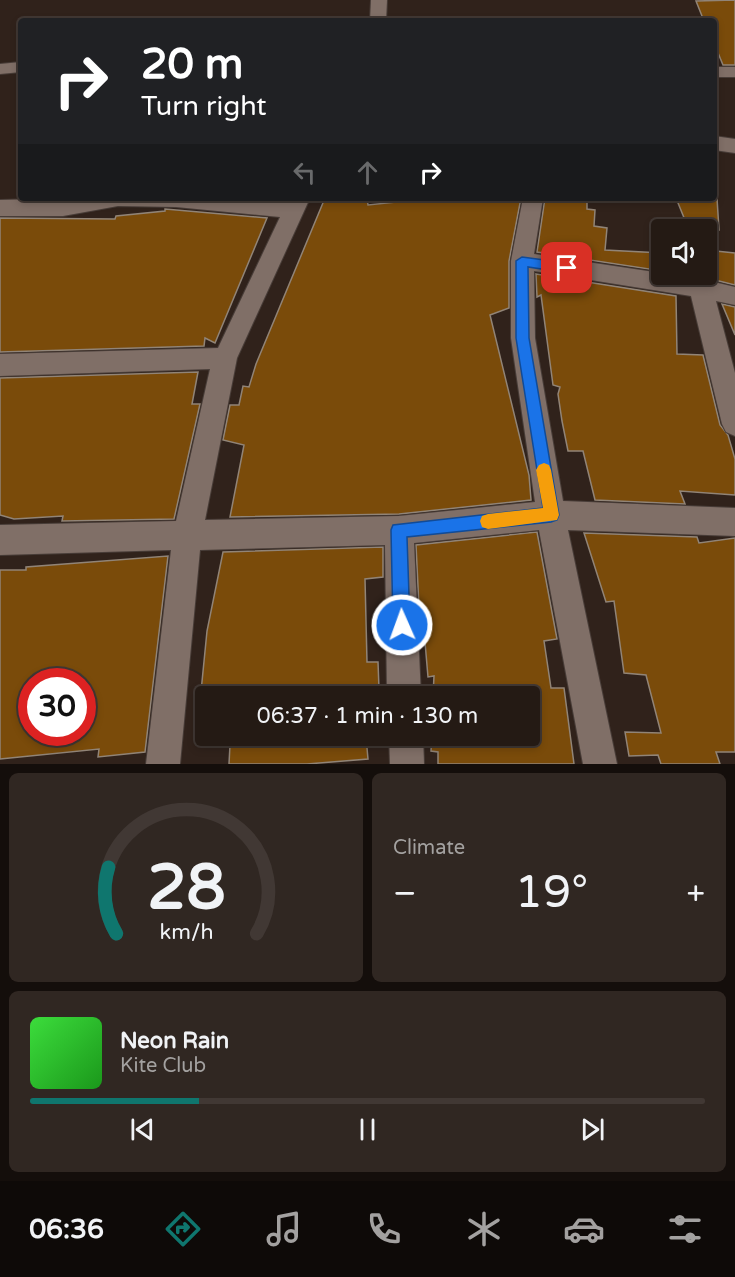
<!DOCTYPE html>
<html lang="en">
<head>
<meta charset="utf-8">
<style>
  :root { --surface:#241a14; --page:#302722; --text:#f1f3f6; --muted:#a3a1a0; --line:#413834; --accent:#0f766e }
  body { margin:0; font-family:"Varela Round",sans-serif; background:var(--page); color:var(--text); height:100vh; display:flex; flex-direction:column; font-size:22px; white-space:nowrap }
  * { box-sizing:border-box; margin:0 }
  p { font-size:20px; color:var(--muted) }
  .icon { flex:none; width:33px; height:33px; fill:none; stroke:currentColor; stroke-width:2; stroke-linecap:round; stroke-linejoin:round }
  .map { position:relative; height:764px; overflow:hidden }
  .details { display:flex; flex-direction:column; gap:9px; padding:9px; background:#140e0b; flex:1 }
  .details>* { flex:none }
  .hud { position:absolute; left:18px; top:18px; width:699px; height:183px; border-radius:6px; box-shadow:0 3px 9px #0003,0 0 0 2px var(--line); background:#202124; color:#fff; overflow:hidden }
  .controls { position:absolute; left:651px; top:219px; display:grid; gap:12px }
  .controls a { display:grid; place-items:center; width:66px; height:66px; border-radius:6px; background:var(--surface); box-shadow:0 3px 9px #0003,0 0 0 2px var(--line); font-size:30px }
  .speed { position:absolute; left:18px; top:668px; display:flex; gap:12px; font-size:30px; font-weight:700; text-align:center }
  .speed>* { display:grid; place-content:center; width:78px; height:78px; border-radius:50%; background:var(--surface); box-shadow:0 3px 9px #0003,0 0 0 2px var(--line); line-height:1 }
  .speed .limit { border:9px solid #d22; background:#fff; color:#111 }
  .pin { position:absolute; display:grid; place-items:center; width:51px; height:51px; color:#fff; margin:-26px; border-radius:12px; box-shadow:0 3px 9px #0006 }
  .me { position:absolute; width:66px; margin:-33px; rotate:358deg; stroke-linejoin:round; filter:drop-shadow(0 0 4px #0008) }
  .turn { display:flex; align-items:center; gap:21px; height:126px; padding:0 24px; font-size:27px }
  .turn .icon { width:78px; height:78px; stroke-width:2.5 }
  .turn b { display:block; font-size:42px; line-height:51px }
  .lanes { display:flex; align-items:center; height:57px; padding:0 24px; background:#0003; justify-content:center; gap:30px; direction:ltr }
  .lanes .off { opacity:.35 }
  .big { font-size:45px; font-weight:600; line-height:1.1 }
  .details .card { flex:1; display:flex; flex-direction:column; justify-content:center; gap:9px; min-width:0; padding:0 21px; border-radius:9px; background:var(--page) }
  .details .dial { align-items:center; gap:0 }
  .dial svg { height:156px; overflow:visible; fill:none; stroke:var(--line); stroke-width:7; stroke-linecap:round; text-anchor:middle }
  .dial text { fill:var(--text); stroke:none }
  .song { display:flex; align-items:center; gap:18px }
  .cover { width:72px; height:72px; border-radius:9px; background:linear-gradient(135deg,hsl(120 70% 55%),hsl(120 70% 35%)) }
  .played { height:6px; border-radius:3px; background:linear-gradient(90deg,var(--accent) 25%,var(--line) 25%) }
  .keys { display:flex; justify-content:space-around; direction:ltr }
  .heat { display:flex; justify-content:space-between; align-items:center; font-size:33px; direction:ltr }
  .details .tiles { flex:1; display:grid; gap:9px; grid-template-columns:1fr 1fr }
  .card:last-child { grid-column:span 2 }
  .trip { position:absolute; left:195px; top:686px; width:345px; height:60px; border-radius:6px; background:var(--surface); box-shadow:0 3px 9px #0003,0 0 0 2px var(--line); font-weight:600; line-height:60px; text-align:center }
  .dock { display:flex; height:96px; justify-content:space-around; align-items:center; background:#0e0a08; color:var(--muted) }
  .dock .icon { width:42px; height:42px }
  .dock .current { color:var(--accent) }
  .dock b { font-size:27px; color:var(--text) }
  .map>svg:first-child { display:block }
</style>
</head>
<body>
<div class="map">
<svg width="735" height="764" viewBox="0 0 735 764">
  <rect width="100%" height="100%" fill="#30221b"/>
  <!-- building -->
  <g fill="#7a4b0a" stroke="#918477" stroke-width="1.5" fill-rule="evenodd">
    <polygon points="735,0 735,65 723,65 714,43 714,21 704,21 696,1"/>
    <polygon points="325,198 367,198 368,205 435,198 521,198 509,261 509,308 490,315 529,475 531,500 399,514 230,517 244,445 223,440 230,405 239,405 243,386 249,387 256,364"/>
    <polygon points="545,198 587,198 587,209 595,210 594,226 607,228 605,250 662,253 662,271 537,252"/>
    <polygon points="676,198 717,198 719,230 689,230"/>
    <polygon points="165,209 267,218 215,343 205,338 204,346 0,352 0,218 115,219 116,216 165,211"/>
    <polygon points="706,250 735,253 735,285 711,279 706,269"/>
    <polygon points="536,274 676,296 677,354 703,355 720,425 728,435 735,459 735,495 680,491 685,504 595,500 583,451 568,451 562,421 558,394 560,387 553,385 541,295 537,297"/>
    <polygon points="722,304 735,307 735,335"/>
    <polygon points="198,372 192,404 200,404 174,519 62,521 63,516 14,519 0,515 0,378"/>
    <polygon points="537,532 557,639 544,641 551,688 564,688 574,764 438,764 438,752 431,751 432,735 530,735 530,696 433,696 434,676 428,677 422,607 419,607 416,545"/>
    <polygon points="584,533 697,537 699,543 735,538 735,752 716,752 720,764 661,764 658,755 629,756 625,732 661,733 646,675 624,673 614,601 606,602"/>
    <polygon points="383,547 383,577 365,579 367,662 378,662 379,689 374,690 375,696 206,696 206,702 200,702 207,631 223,552"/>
    <path d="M168,556L145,752L98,757L99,749L0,759V570H26V567ZM32,681H82V732H32Z"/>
    <polygon points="211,735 377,735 377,736 366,737 368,759 307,764 229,764 230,745 210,747"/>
  </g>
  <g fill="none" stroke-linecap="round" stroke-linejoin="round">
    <!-- street casing -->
    <g stroke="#483d38" stroke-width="2">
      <g id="street">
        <polygon points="371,0 387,0 386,21 370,21"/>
        <polygon points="21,62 21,72 0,74 0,64"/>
        <rect x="714" y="67" width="21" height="10"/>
        <polygon points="714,136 735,139 735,153 714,150"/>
        <polygon points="78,198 236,198 287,203 290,198 310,198 237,358 205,520 399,516 535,502 511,338 511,261 523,198 543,198 534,254 701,279 735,287 735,305 716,301 735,373 735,436 726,432 722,424 691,296 534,271 535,338 563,501 735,508 735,536 568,530 617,764 583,764 539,530 414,543 421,696 387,696 385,545 200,550 180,764 146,764 171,550 0,555 0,525 176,521 210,369 0,376 0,354 218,348 280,217 176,207 118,206 63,216 0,216 0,200"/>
        <polygon points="389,735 423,735 424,764 390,764"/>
      </g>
    </g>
    <!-- street -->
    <use href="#street" fill="#806f67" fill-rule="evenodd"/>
  </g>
  <!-- route -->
  <polygon fill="#1a73e8" stroke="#114b97" stroke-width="1.5" points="522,257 567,263 573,268 567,273 528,267 529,338 559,515 557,520 551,522 407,537 410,625 408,631 402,633 396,631 393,625 391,530 393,525 543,508 516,338 516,261"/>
  <!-- slow -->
  <polygon fill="#f59e0b" points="544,463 549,465 551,470 559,515 557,520 488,529 482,527 480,521 482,516 488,514 543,508 536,470 539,465"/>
</svg>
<div class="controls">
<a><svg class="icon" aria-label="sound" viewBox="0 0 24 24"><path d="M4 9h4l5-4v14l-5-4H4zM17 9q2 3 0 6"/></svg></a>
</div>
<div class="speed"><div class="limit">30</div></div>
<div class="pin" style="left:567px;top:268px;background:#d93025"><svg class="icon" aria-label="arrive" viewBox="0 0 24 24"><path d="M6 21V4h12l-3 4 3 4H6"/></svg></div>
<svg class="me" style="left:402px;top:625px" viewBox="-20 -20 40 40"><circle r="17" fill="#1a73e8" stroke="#fff" stroke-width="3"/><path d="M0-11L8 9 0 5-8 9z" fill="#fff"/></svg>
<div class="trip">06:37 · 1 min · 130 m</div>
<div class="hud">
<div class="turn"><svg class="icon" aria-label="right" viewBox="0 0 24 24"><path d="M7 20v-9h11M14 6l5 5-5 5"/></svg><div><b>20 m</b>Turn right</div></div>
<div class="lanes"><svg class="icon off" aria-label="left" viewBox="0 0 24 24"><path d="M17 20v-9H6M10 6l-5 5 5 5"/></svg><svg class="icon off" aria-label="ahead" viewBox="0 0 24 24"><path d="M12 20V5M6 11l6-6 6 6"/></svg><svg class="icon" aria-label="right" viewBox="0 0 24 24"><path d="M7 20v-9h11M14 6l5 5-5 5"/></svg></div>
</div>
</div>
<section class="details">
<div class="tiles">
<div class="card dial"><svg viewBox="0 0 100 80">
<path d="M14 69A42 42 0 1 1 86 69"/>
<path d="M14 69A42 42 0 0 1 10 35" stroke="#0f766e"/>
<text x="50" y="56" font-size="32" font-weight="700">28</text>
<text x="50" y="72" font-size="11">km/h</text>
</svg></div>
<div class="card"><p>Climate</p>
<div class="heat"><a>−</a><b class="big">19°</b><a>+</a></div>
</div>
<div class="card">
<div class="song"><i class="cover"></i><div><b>Neon Rain</b><p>Kite Club</p></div></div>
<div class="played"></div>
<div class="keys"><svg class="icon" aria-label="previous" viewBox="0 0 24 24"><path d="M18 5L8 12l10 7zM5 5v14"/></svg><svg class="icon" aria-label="pause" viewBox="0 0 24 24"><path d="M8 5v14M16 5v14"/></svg><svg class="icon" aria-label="next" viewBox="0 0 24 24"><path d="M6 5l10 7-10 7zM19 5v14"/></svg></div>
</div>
</div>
</section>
<nav class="dock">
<b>06:36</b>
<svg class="icon current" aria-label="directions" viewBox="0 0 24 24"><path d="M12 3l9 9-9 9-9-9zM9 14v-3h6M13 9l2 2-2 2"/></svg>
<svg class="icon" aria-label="music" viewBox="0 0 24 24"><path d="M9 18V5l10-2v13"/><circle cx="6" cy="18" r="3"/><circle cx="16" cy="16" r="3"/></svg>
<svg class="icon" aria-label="phone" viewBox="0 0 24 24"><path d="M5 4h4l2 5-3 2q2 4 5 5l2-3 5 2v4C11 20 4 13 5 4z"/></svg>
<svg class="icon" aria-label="climate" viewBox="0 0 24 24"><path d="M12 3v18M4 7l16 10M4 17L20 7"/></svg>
<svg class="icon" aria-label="car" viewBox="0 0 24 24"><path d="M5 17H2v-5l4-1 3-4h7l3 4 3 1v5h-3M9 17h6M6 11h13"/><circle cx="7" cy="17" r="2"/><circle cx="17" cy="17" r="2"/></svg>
<svg class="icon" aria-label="filters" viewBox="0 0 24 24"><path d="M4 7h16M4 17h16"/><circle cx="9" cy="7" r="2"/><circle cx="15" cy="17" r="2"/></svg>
</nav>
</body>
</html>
